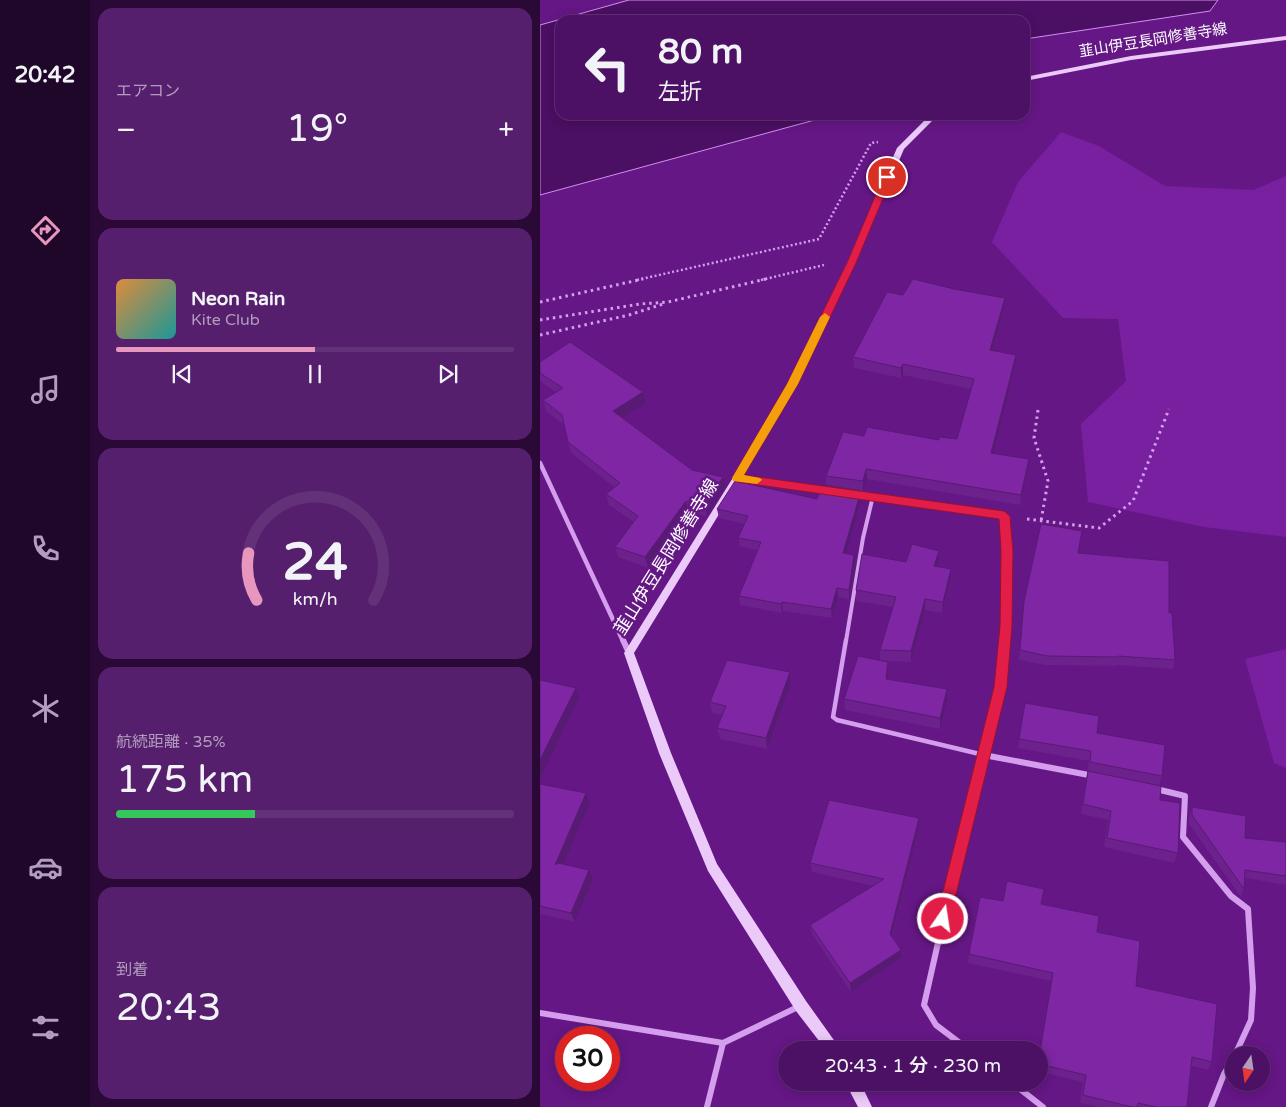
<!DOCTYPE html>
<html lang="ja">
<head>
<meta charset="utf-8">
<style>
  :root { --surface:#4c1164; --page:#561f6d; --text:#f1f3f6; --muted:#b29dbf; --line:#633178; --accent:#e797bd }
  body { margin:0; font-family:"Varela Round","Noto Sans JP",sans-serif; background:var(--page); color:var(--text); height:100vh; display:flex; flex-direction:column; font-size:19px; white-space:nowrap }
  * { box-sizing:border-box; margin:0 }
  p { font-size:16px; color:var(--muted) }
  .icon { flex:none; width:28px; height:28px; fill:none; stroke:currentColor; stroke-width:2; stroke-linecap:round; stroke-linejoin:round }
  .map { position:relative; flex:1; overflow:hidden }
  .drawer { display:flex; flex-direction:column; gap:8px; padding:8px; background:#2a0937; width:450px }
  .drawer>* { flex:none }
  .hud { position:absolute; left:15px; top:15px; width:475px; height:105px; border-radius:15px; box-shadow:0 2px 12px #0003,0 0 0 1px var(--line); background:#4c1164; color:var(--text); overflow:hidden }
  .needle { width:32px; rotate:193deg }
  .controls { position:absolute; left:685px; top:1046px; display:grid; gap:10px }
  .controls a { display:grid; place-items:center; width:45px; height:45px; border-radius:50%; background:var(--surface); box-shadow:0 2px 12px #0003,0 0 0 1px var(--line); font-size:25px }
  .speed { position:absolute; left:15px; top:1026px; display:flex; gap:10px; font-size:25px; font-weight:700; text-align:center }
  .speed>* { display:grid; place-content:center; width:65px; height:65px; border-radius:50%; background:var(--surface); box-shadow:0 2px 12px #0003,0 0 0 1px var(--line); line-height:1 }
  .speed .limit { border:8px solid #d22; background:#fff; color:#111 }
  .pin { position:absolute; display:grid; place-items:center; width:42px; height:42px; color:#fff; margin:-21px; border:2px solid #fff; border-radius:50%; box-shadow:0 1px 5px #0007 }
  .me { position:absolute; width:55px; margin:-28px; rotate:13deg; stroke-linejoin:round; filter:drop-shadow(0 0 4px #0008) }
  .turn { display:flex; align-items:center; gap:18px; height:105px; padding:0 20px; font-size:22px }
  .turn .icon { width:65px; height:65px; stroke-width:2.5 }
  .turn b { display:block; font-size:35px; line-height:42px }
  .big { font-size:38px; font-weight:600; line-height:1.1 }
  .drawer .tile { flex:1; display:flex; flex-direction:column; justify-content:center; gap:8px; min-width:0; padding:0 18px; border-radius:15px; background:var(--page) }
  .drawer .dial { align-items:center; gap:0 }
  .dial svg { height:130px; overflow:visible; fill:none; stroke:var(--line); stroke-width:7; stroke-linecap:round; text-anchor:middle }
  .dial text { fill:var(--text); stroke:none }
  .song { display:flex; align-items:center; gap:15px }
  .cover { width:60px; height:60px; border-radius:8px; background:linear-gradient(135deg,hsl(30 70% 55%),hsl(180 70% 35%)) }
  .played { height:5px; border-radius:2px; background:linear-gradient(90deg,var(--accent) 50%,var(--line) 50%) }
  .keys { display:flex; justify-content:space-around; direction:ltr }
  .heat { display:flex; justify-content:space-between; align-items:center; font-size:28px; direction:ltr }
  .charge { height:8px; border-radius:4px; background:linear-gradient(90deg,#34c759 35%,var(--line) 0) }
  .trip { position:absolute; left:238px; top:1041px; width:270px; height:50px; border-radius:25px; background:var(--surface); box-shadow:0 2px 12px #0003,0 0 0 1px var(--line); font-weight:600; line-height:50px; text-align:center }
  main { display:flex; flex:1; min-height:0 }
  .tab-bar { display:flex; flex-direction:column; width:90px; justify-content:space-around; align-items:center; background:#1e0728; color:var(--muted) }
  .tab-bar .icon { width:35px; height:35px }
  .tab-bar .on { color:var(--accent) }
  .tab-bar b { font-size:22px; color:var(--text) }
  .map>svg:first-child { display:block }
</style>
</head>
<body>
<main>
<nav class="tab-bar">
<b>20:42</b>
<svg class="icon on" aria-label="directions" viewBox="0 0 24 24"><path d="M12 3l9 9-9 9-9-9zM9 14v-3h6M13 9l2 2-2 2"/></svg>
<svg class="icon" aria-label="music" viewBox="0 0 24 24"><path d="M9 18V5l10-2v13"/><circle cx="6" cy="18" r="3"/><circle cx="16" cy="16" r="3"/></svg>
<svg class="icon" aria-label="phone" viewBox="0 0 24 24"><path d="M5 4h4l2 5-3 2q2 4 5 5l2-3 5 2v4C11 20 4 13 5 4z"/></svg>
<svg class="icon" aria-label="climate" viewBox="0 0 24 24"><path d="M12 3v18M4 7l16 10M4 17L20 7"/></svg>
<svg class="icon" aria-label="car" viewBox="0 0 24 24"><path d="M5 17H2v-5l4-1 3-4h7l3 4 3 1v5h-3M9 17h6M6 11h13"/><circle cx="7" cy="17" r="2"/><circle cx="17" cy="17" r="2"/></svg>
<svg class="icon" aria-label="filters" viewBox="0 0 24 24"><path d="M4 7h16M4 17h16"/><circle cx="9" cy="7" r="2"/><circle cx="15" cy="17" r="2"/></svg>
</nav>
<section class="drawer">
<div class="tile"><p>エアコン</p>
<div class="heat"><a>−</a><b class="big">19°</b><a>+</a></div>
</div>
<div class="tile">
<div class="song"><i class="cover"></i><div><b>Neon Rain</b><p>Kite Club</p></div></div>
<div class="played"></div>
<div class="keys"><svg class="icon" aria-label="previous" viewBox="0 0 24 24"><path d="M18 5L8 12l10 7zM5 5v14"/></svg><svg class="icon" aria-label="pause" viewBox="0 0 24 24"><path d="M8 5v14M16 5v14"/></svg><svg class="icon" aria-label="next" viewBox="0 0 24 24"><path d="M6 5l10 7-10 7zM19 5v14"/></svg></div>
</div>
<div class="tile dial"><svg viewBox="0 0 100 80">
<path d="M14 69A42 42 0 1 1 86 69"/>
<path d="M14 69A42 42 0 0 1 9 40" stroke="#e797bd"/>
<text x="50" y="56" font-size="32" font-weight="700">24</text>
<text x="50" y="72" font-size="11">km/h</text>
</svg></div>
<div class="tile"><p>航続距離 · 35%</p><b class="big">175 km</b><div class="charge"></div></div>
<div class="tile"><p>到着</p><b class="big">20:43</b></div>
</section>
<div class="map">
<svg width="746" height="1107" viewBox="0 0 746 1107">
  <rect width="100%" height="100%" fill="#651785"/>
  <!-- green -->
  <g fill="#78209f">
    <polygon points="521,132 559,146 625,186 713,190 746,176 746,537 664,527 548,502 541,424 586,381 578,319 523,318 452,242 478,182"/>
    <polygon points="746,649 746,768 734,763 705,659"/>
  </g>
  <!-- water -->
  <polygon fill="#4b0f63" stroke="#d18ff0" points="89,0 678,0 670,11 485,39 485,20 20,20 20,115 293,115 0,195 0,25"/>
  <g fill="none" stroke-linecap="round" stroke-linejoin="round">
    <!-- path-far1 -->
    <g stroke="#d49ded" stroke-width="2.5" stroke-dasharray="2 2.5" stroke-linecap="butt">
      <polyline points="97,280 279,239 331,143 338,142"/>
      <polyline points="221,280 284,265"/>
    </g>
    <!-- path -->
    <g stroke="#d49ded" stroke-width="3" stroke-dasharray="2.5 4" stroke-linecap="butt">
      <polyline points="0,302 103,279"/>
      <polyline points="0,320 100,304 128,302 226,279"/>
      <polyline points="0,335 89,315 123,304"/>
      <polyline points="498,410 494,438 508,481 501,521"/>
      <polyline points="487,519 559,528 593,501 629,409"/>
    </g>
    <!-- lane-far1 -->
    <polyline stroke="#d49ded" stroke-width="4" points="306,641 323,538 333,496"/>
    <!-- lane -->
    <polyline stroke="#d49ded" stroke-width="4.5" points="306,640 293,717 297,720 444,755"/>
    <!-- street-far1 -->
    <g stroke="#d49ded" stroke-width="4.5">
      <polyline points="0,463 83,641"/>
      <polyline points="197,478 286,490"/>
      <polyline points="314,493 464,516 467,551 465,641"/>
    </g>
    <!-- street -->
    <g stroke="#d49ded" stroke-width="6">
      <polyline points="83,640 89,653"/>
      <polyline points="444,755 554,776"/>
      <polyline points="616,789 645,796 643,837 691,896 708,909 713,988 711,1020 695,1055"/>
      <polyline points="0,1013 183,1043 260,1006"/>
      <polyline points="429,1050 396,1025 384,1005 411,885 461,687 465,640"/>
      <polyline points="471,1082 503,1107"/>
      <polyline points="167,1107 183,1043"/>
      <polyline points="671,1107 684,1074 694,1057"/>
    </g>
    <!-- secondary -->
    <g fill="#ebcaf9" fill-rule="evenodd">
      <polygon points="746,36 746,40 591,60 485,81 485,77 591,56"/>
      <polygon points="390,115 398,115 364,149 315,263 256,384 200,480 94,653 131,753 177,864 266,1001 301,1050 286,1050 256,1011 168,871 119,753 84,653 194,476 248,384 307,263 357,148"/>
      <polygon points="305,1082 320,1082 332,1107 318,1107"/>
    </g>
  </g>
  <!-- wall -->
  <g fill="#6c218d">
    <polygon points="363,295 464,308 453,350 475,366 453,453 488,469 480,505 327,479 323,492 321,491 321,500 306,553 315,564 309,599 298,597 292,618 243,611 242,613 200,605 199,596 217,550 200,547 198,538 204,524 179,518 177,509 277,499 286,486 286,476 324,436 399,440 417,439 431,389 363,375 361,378 314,368 313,357"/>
    <polygon points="0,362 103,392 106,403 82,418 152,470 183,477 185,487 167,516 148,511 108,568 78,557 75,547 94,522 69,505 66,494 74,487 31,453 24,425 6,411 3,400 16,392 0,381"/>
    <polygon points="539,553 629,613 635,660 633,669 577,665 576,666 506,665 479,660 484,601"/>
    <polygon points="366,562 398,563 397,567 410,581 402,613 385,610 371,662 344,661 348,662 347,679 407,689 407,700 400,729 305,710 304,699 340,660 340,650 353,607 316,601 316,590"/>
    <polygon points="250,672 251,683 227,749 180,739 177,728 182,715 172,713 170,702"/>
    <polygon points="557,733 622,776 619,785 620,800 638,853 634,863 564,847 568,820 541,814 549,761 478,748 479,739"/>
    <polygon points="0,784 46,793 50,803 23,864 49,870 53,879 35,922 1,914 0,916"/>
    <polygon points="652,807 705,838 746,842 746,885 705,878 704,889 701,897 649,824 649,815"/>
    <polygon points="379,818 379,828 352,937 361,950 361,958 311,992 272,934 270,925 333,886 272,872 270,863"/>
    <polygon points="463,901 501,904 557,932 596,986 672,1062 668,1070 652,1066 647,1107 559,1107 540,1103 543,1082 499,1072 499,1055 512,981 428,963 429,954"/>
  </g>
  <!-- shaded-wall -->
  <g fill="#581b73">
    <polygon points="465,298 464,308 450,360 450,350"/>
    <polygon points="476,355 475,366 451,463 451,453"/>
    <polygon points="363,364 363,375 361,378 361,368"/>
    <polygon points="103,392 106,403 76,422 73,411"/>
    <polygon points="489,459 488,469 480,505 481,495"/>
    <polygon points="326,469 327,479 323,492 323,481"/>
    <polygon points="183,477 185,487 167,516 165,505"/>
    <polygon points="321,491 321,500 304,562 303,553"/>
    <polygon points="146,501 148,511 108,568 105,557"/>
    <polygon points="399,551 398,563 394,578 394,566"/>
    <polygon points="314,555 315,564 309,599 309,590"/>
    <polygon points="411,569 410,581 402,613 403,602"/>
    <polygon points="297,588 298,597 292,618 291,609"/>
    <polygon points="385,599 385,610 371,662 371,651"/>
    <polygon points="242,602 243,611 242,613 241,604"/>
    <polygon points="348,662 348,672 346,690 346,679"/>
    <polygon points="250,672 251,683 227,749 226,738"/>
    <polygon points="36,688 39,698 0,779 0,760"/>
    <polygon points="407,689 407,700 400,729 400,718"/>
    <polygon points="46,793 50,803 19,874 15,865"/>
    <polygon points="379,818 379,828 350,943 350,934"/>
    <polygon points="49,870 53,879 35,922 31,913"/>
    <polygon points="361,950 361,958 311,992 310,983"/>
  </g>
  <!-- building -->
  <g fill="#7e26a4" stroke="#581b73">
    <polygon points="373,279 414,289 465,298 450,350 476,355 451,453 489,459 481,495 326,469 323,481 286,476 303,432 324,436 327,427 399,440 399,437 417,439 434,379 363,364 361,368 313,357 347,292 363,295"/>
    <polygon points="30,342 103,392 73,411 152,470 183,477 165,505 146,501 105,557 75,547 98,516 66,494 80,483 28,442 22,415 3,400 23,388 0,373 0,362"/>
    <polygon points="195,481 277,499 283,485 321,491 303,553 314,555 309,590 297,588 291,609 242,602 241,604 199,596 221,542 198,538 208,516 177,509"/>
    <polygon points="501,524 542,531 538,553 629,561 629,613 632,613 635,660 578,656 578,657 507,656 480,650 484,601"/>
    <polygon points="372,544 399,551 394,566 411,569 403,602 385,599 371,651 340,650 356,597 316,590 322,554 366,562"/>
    <polygon points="318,656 348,662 346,679 407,689 400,718 304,699"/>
    <polygon points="187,660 250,672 226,738 177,728 186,706 170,702"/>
    <polygon points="0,680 36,688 0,760"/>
    <polygon points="485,703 559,716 557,733 625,745 622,776 550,762 551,751 479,739"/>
    <polygon points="548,771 621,786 620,800 640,803 638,853 567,838 571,811 543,804"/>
    <polygon points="0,784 46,793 15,865 18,863 49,870 31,913 0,906"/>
    <polygon points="289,800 379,818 350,934 361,950 310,983 270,925 344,879 270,863"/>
    <polygon points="652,807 706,816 705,838 746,842 746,876 705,870 704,889 652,815"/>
    <polygon points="467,881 504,889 501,904 559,916 557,932 600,941 596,986 677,1004 672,1062 652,1057 647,1107 616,1107 598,1103 597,1107 592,1107 543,1095 546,1075 499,1064 499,1057 513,973 429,954 440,897 463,901"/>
  </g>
  <!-- route -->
  <polygon fill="#e11d48" stroke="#92132f" points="344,175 352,177 316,263 258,384 204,475 464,511 470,516 473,551 472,626 467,687 410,919 408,924 403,926 398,924 396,919 454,687 460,626 461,551 459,519 197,482 192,478 247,384 307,263"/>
  <!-- slow -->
  <polygon fill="#f59e0b" points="285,313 290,317 258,384 204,475 220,478 222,480 217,484 193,481 192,478 247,384 280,317"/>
  <g text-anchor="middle" stroke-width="5" stroke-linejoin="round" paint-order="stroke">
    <!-- far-street labels -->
    <g font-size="15" fill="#fff" stroke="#651785">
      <text transform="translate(613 40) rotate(-9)" y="5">韮山伊豆長岡修善寺線</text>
    </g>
    <!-- street labels -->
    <g font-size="18" fill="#fff" stroke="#651785">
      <text transform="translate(126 557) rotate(-58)" y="6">韮山伊豆長岡修善寺線</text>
    </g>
  </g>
</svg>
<div class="controls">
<a><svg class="needle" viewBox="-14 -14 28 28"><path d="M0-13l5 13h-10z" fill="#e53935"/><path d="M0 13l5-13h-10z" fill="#b29dbf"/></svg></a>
</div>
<div class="speed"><div class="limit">30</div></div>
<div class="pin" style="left:347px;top:177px;background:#d93025"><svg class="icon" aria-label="arrive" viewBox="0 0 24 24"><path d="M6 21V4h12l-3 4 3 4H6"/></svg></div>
<svg class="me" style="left:403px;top:919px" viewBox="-20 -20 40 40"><circle r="17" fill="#e11d48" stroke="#fff" stroke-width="3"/><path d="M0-11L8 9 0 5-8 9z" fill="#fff"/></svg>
<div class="trip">20:43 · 1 分 · 230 m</div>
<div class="hud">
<div class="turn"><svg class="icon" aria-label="left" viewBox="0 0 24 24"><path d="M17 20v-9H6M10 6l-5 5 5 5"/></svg><div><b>80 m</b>左折</div></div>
</div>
</div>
</main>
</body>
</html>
